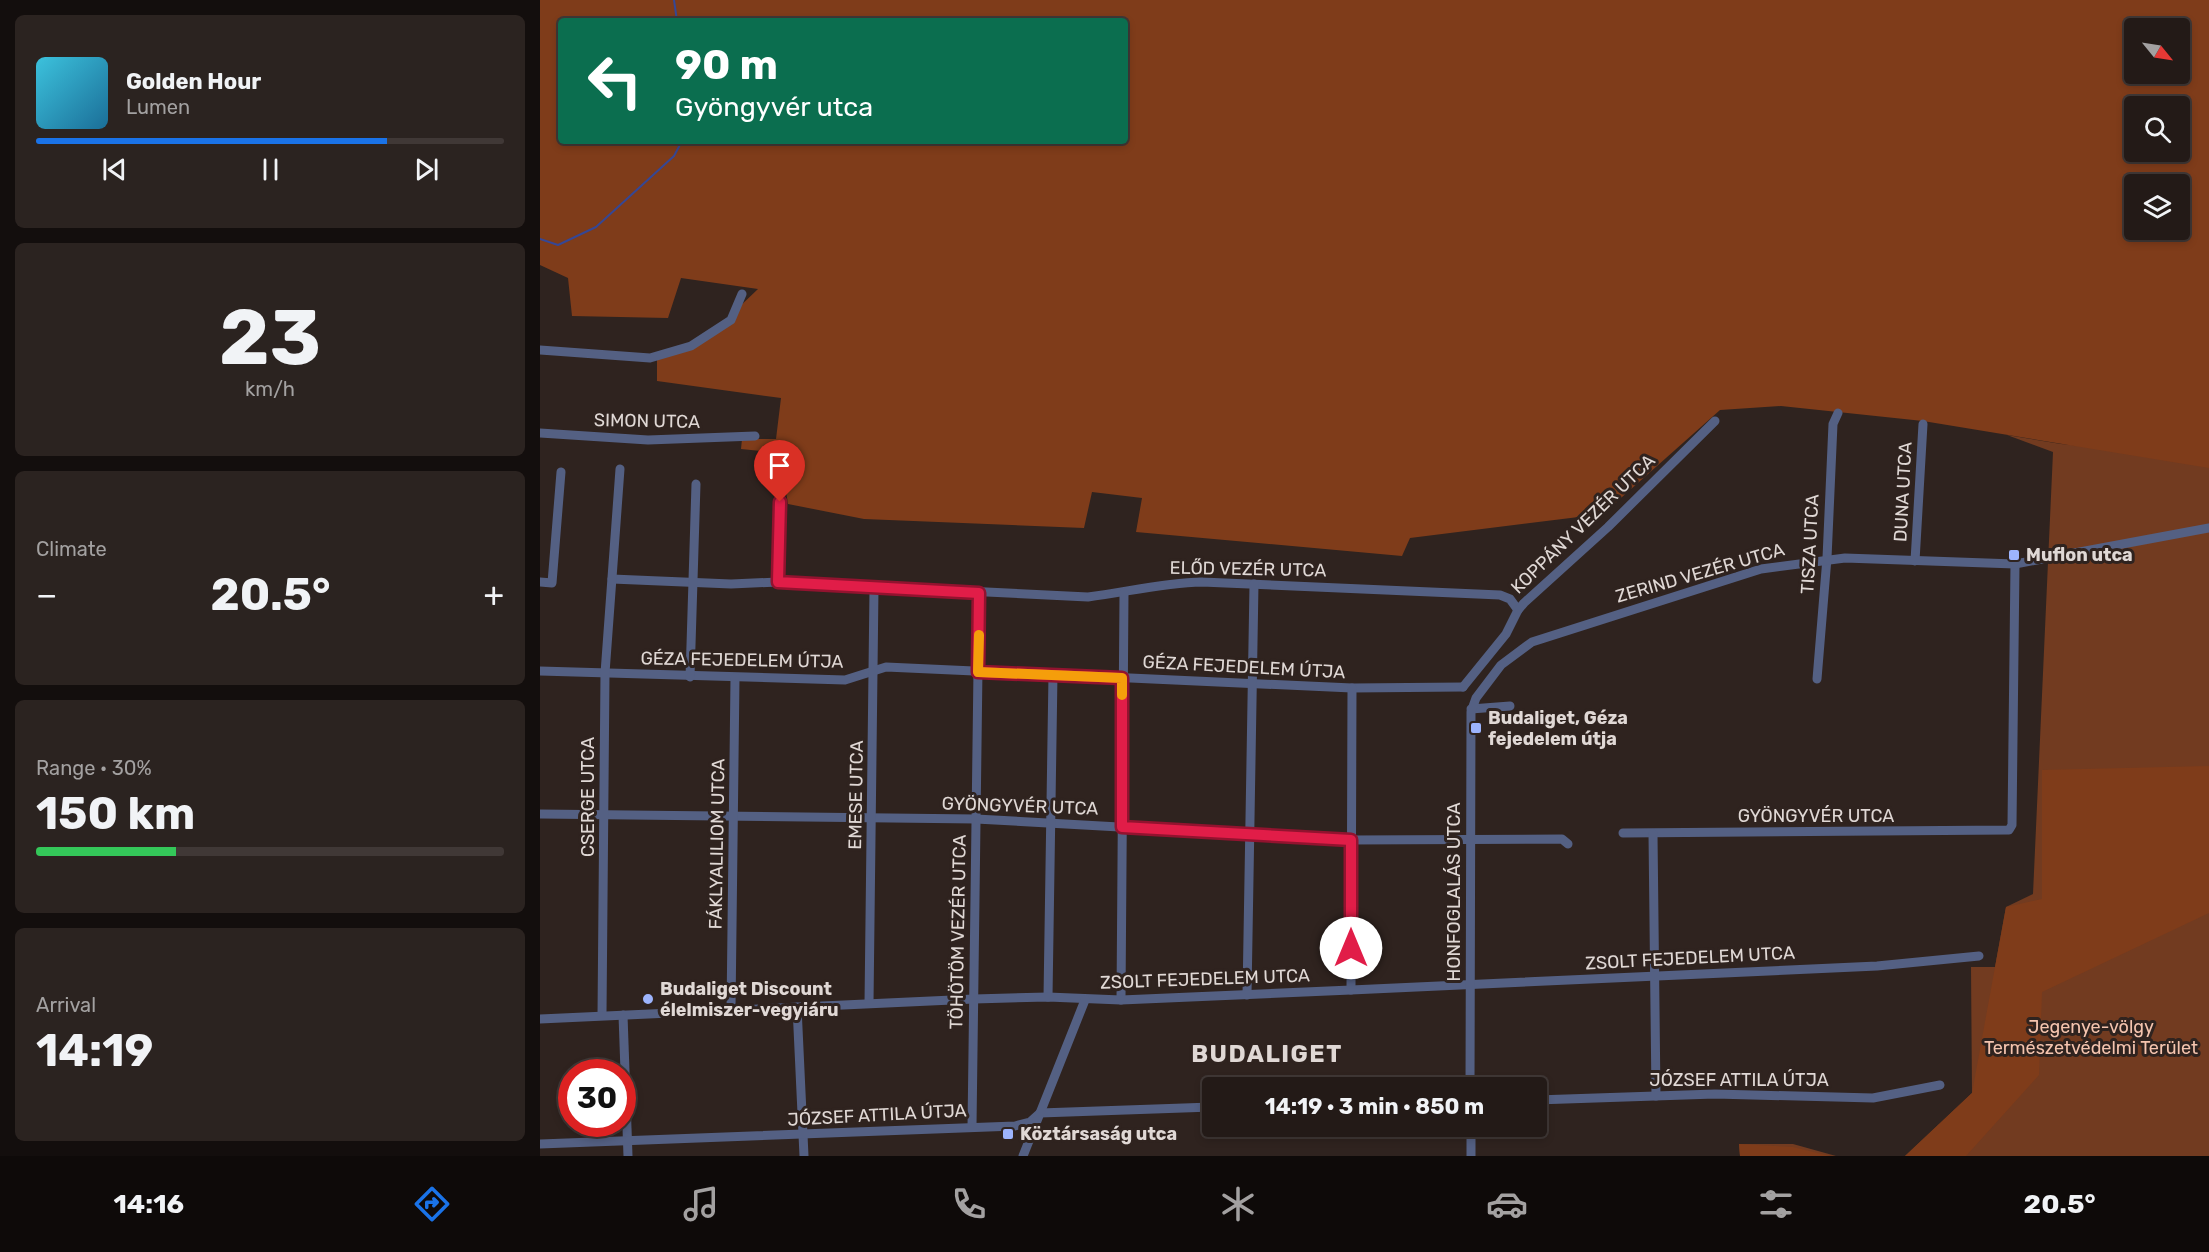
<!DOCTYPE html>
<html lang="en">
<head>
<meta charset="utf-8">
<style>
  :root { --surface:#231a17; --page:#2b2320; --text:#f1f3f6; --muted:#a3a1a1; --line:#403836; --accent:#1a73e8 }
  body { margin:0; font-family:Rubik,sans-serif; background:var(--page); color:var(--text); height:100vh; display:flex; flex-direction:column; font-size:22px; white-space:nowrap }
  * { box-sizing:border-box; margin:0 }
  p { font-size:20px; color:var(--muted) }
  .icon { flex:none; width:33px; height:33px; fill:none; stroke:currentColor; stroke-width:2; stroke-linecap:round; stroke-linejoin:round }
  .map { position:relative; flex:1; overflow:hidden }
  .drawer { display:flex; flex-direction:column; gap:15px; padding:15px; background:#130e0d; width:540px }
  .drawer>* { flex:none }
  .hud { position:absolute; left:18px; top:18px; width:570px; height:126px; border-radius:6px; box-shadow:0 3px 9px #0003,0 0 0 2px var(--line); background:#0b6e4f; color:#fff; overflow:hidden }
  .needle { width:39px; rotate:120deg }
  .tools { position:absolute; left:1584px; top:18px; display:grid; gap:12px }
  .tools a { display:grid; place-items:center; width:66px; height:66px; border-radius:6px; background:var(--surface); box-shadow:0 3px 9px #0003,0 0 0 2px var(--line); font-size:30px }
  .speed { position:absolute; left:18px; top:1059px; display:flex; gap:12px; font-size:30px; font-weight:700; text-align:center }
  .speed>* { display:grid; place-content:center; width:78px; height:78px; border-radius:50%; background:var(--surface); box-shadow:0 3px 9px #0003,0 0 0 2px var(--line); line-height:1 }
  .speed .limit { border:9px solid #d22; background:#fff; color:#111 }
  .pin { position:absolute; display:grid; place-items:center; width:51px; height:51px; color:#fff; margin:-62px -26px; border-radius:50% 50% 50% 0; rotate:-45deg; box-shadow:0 0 6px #0007 }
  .pin .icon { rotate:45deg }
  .me { position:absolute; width:66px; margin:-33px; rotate:0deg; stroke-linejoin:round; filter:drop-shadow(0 0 4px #0008) }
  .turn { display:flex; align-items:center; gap:21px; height:126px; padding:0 18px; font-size:27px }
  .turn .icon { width:78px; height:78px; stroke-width:2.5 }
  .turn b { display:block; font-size:42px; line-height:51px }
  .big { font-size:45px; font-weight:700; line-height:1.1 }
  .drawer .widget { flex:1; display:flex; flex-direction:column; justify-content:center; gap:9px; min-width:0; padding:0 21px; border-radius:9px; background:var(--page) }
  .drawer .dial { align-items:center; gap:0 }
  .dial b { font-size:78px; line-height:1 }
  .song { display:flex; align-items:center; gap:18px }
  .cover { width:72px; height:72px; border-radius:9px; background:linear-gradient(135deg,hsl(190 70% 55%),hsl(200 70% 35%)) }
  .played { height:6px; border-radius:3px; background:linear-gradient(90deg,var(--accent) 75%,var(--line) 75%) }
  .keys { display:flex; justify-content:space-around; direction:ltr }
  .heat { display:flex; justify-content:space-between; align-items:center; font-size:33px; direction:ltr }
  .charge { height:9px; border-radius:4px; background:linear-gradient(90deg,#34c759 30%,var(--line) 0) }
  .trip { position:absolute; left:662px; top:1077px; width:345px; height:60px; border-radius:6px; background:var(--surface); box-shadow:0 3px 9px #0003,0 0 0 2px var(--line); font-weight:700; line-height:60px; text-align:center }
  .menu { display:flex; height:96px; justify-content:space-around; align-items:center; background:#0e0a09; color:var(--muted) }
  .menu .icon { width:42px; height:42px }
  .menu .active { color:var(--accent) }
  .menu b { font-size:27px; color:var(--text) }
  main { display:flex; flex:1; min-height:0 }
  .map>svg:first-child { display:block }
</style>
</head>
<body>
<main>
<section class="drawer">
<div class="widget">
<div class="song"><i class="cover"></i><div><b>Golden Hour</b><p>Lumen</p></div></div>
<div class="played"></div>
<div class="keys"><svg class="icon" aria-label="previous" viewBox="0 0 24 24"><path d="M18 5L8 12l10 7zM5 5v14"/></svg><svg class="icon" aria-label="pause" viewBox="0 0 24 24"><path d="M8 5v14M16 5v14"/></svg><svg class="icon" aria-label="next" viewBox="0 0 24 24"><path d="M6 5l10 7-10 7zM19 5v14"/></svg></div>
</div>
<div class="widget dial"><b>23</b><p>km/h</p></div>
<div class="widget"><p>Climate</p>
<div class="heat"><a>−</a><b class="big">20.5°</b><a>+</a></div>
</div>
<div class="widget"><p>Range · 30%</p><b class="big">150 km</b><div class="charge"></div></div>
<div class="widget"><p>Arrival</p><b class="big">14:19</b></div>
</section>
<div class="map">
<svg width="1669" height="1156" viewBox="0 0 1669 1156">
  <rect width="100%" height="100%" fill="#2f231f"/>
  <!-- green -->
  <g fill="#723b20">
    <polygon points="1467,435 1521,444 1669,458 1669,1156 1365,1156 1432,1093 1431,967 1455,967 1466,907 1493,894 1513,452"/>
    <polygon points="1199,1144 1253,1144 1296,1156 1200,1156"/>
  </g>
  <!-- forest -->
  <g fill="#7f3c1a" fill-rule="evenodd">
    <path d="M0,0H1669V468L1383,421L1241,406L1180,410L1063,514L870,538L862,556L596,532L602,498L552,492L544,528L324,519L248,504L244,479L239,478L240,463L221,451L201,449L202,439H236L241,398L117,381V359L173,332L218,289L141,278L128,318L32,316L28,278L0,265ZM21,21H585V141H21ZM1594,28H1640V74H1594ZM1594,106H1640V152H1594ZM1594,184H1640V230H1594Z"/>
    <polygon points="1669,766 1669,913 1502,992 1499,1075 1426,1156 1365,1156 1432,1093 1466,907 1502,899 1502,770"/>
    <polygon points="1199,1144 1253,1147 1290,1156 1200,1156"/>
  </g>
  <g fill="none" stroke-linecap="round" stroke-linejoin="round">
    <!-- stream -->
    <g stroke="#354795" stroke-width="2">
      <polyline points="134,0 137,21"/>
      <polyline points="0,239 18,245 56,227 134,156 142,141"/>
    </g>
    <!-- minor -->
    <g stroke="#546083" stroke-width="9">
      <polyline points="0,350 110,358 151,346 191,320 202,294"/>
      <polyline points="0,433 108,440 215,436"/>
      <polyline points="1375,561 1383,424"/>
      <path d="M72,579L191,584L238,582L548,597C587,592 622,583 662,582L960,595L970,599L978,610"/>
      <polyline points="0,582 12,583 21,472"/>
      <polyline points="238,582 241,482"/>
      <polyline points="0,671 305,680 346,667 812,688 923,687"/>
      <polyline points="150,677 156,484"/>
      <polyline points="1277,679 1287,558 1293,424 1298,413"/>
      <polyline points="923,687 966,634 978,610 984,603 1068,527 1175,421"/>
      <polyline points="931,709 970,706"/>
      <polyline points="0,814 436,819 811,840 1022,839 1028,844"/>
      <polyline points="1083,833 1469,830 1472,825 1475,564"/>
      <polyline points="1113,834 1116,1096"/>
      <polyline points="811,990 812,688"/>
      <polyline points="707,995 714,584"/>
      <polyline points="508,997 513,674"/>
      <polyline points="581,1000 584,593"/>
      <polyline points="329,1003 334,588"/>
      <polyline points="257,1007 264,1156"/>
      <polyline points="191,1010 195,678"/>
      <polyline points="62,1015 65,673 80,469"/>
      <polyline points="83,1015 88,1156"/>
      <polyline points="0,1019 434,999 508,997 581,1000 811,990 1337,966 1439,956"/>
      <polyline points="930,1088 931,712 936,698 961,665 992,642 1221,569 1305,558 1475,564 1669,528"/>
      <polyline points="996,1100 1175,1094 1333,1098 1400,1085"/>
      <polyline points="931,1126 931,1156"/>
      <polyline points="432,1127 439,593"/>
      <polyline points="0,1144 475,1126 490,1122 500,1113 672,1107"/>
      <polyline points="483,1156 545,1000"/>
    </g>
  </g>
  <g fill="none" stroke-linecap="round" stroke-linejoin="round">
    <!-- route casing -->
    <g stroke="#92132f" stroke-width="15">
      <polyline id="route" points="240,502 238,582 439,593 438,672 582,678 582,827 811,840 811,948"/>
    </g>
    <!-- route -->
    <use href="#route" stroke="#e11d48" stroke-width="10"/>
    <!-- slow -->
    <polyline stroke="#f59e0b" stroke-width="10" points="439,635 438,672 582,678 582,695"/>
  </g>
  <!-- markers -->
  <g fill="#9db4fd" stroke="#2f231f" stroke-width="2">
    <rect x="1468" y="549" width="12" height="12" rx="3"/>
    <rect x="930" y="722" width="12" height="12" rx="3"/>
    <circle cx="108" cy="999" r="6"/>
    <rect x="462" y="1128" width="12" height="12" rx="3"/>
  </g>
  <g text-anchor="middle" stroke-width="6" stroke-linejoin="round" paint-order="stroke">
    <!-- street labels -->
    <g font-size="18" fill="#e0d8d5" stroke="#2f231f">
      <text transform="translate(107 421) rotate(1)" y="6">SIMON UTCA</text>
      <text transform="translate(1363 492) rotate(-87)" y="6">DUNA UTCA</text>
      <text transform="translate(1043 524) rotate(-44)" y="6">KOPPÁNY VEZÉR UTCA</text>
      <text transform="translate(1270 544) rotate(-87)" y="6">TISZA UTCA</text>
      <text transform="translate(708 569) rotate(1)" y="6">ELŐD VEZÉR UTCA</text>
      <text transform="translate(1160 573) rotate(-16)" y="6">ZERIND VEZÉR UTCA</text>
      <text transform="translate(202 660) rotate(1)" y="6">GÉZA FEJEDELEM ÚTJA</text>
      <text transform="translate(704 667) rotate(3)" y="6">GÉZA FEJEDELEM ÚTJA</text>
      <text transform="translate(316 795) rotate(-89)" y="6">EMESE UTCA</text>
      <text transform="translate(48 797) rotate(-90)" y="6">CSERGE UTCA</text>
      <text transform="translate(480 806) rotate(2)" y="6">GYÖNGYVÉR UTCA</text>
      <text x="1276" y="822">GYÖNGYVÉR UTCA</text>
      <text transform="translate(177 844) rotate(-89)" y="6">FÁKLYALILIOM UTCA</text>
      <text transform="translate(914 892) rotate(-90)" y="6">HONFOGLALÁS UTCA</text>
      <text transform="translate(418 932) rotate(-89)" y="6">TÖHÖTÖM VEZÉR UTCA</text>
      <text transform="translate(1150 958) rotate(-3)" y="6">ZSOLT FEJEDELEM UTCA</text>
      <text transform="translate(665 979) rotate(-2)" y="6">ZSOLT FEJEDELEM UTCA</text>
      <text x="1199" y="1086">JÓZSEF ATTILA ÚTJA</text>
      <text transform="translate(337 1115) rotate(-3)" y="6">JÓZSEF ATTILA ÚTJA</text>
    </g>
    <!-- poi labels -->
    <g font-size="18" font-weight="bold" fill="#e0d8d5" stroke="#2f231f" text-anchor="start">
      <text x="1486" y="561">Muflon utca</text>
      <text x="948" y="724">Budaliget, Géza<tspan x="948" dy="21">fejedelem útja</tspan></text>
      <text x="120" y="995">Budaliget Discount<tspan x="120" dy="21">élelmiszer-vegyiáru</tspan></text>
      <text x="480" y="1140">Köztársaság utca</text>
    </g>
    <!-- park labels -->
    <g font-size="18" fill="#f5c4ae" stroke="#2f231f">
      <text x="1551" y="1033">Jegenye-völgy<tspan x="1551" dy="21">Természetvédelmi Terület</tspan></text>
    </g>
    <!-- district labels -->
    <g font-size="24" font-weight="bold" letter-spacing="1.5" fill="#e0d8d5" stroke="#2f231f">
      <text x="727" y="1062">BUDALIGET</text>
    </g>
  </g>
</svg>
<div class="tools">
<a><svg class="needle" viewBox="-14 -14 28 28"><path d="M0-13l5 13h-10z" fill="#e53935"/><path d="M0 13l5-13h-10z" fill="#a3a1a1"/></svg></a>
<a><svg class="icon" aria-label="search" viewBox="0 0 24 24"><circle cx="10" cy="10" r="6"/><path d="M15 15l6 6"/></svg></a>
<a><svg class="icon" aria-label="layers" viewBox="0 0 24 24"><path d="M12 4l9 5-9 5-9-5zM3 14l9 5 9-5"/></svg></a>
</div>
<div class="speed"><div class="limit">30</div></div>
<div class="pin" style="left:240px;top:502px;background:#d93025"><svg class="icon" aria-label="arrive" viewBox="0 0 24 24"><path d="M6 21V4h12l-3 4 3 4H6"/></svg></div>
<svg class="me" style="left:811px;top:948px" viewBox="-20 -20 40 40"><circle r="19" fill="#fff"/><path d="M0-13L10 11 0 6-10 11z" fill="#e11d48"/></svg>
<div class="trip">14:19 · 3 min · 850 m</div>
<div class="hud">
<div class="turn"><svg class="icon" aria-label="left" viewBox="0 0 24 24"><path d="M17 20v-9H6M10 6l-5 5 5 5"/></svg><div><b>90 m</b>Gyöngyvér utca</div></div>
</div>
</div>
</main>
<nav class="menu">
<b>14:16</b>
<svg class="icon active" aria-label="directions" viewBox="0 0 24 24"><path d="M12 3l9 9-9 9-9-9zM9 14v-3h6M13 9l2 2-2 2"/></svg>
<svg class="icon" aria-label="music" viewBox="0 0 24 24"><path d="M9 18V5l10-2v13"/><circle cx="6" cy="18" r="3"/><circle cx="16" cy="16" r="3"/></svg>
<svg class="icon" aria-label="phone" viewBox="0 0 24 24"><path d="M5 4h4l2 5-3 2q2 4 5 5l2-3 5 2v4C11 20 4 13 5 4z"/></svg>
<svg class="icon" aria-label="climate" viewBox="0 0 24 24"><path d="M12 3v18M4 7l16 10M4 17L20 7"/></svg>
<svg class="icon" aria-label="car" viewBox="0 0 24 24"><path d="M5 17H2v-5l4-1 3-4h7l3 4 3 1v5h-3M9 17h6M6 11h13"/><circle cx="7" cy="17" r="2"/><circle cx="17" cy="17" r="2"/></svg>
<svg class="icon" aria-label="filters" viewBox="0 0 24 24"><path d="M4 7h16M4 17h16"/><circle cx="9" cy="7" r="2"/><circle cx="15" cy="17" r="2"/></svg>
<b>20.5°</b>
</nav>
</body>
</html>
